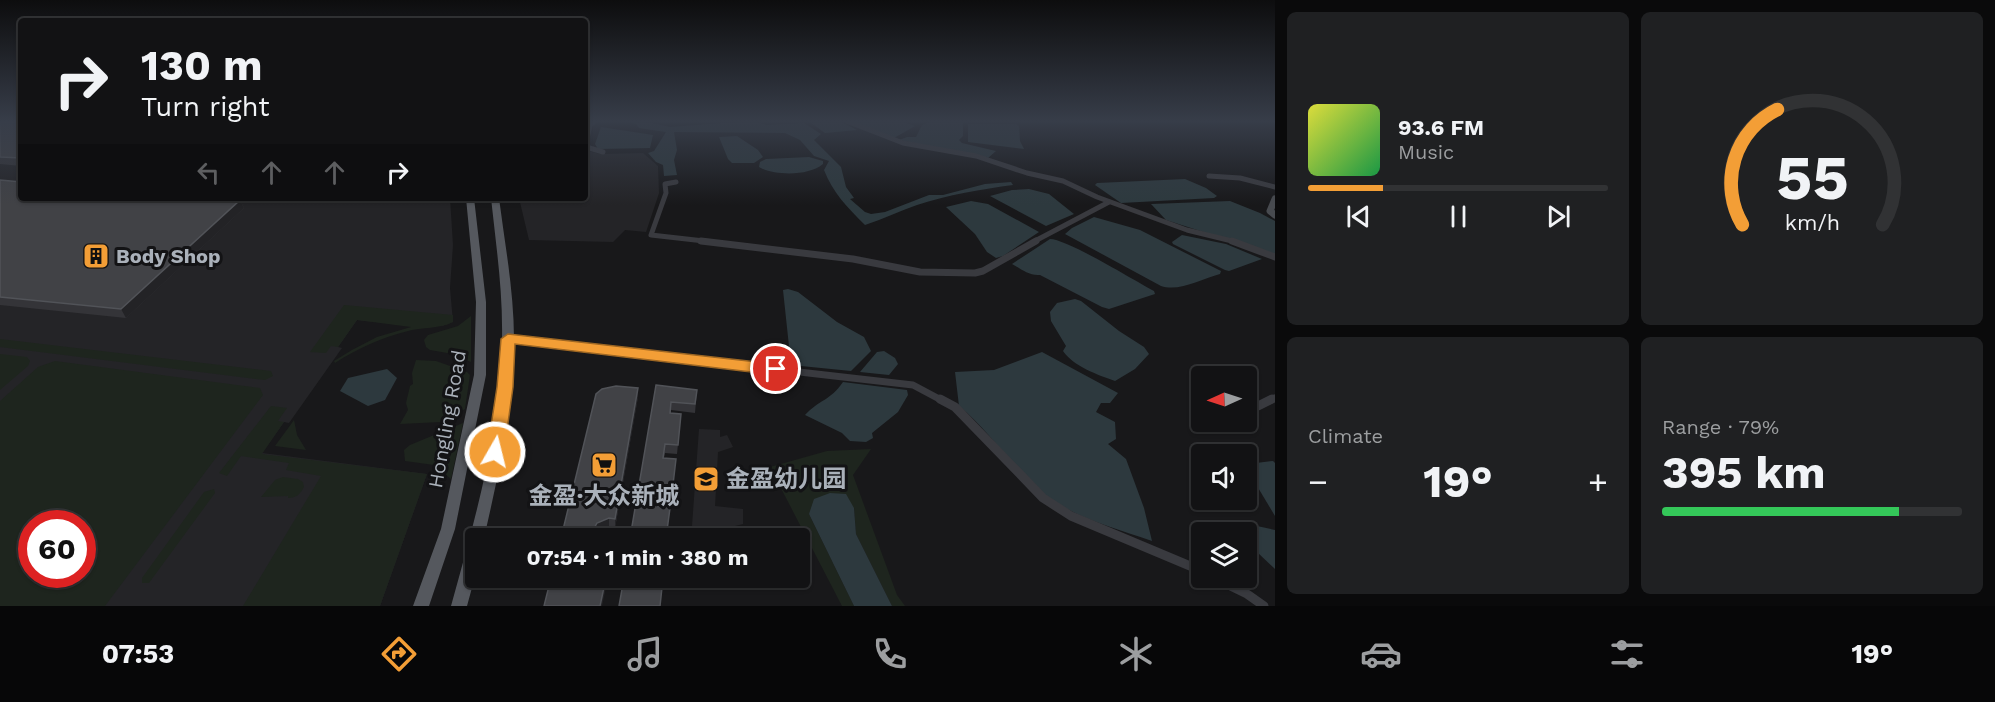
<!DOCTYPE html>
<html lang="en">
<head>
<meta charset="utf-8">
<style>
  :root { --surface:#121214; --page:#1f2022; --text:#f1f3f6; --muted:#9c9ea0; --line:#313234; --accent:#f39e36 }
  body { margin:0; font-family:"Work Sans","Noto Sans SC",sans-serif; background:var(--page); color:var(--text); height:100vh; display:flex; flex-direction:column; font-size:22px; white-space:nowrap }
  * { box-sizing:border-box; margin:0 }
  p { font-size:20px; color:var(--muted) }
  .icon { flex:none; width:33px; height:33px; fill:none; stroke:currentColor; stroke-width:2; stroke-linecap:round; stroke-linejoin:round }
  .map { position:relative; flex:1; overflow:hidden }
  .panel { display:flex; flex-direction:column; gap:12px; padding:12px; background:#0a0a0b; width:720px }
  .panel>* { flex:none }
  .guide { position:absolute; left:18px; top:18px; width:570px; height:183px; border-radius:6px; box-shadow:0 2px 4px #0004,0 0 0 2px var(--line); background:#121214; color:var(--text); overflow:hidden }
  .needle { width:39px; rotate:267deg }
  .controls { position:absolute; left:1191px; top:366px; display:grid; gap:12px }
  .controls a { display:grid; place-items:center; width:66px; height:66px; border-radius:6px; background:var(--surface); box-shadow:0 2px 4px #0004,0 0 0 2px var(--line); font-size:30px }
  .speed { position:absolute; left:18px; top:510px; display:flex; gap:12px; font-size:30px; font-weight:700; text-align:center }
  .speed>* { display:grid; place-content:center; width:78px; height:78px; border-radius:50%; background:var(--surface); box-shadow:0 2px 4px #0004,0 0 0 2px var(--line); line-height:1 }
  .speed .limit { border:9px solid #d22; background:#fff; color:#111 }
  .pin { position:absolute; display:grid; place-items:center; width:51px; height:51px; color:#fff; margin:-26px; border:3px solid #fff; border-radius:50%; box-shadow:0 2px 6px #0007 }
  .me { position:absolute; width:66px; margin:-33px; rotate:8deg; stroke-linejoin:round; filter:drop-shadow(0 0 4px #0008) }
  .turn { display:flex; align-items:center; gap:21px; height:126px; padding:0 24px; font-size:27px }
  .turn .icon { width:78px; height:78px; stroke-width:2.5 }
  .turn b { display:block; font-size:42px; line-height:51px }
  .lanes { display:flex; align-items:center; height:57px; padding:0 24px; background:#0003; justify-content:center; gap:30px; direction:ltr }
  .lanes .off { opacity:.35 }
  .big { font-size:45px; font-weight:700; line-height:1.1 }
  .panel .card { flex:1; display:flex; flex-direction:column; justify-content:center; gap:9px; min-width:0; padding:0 21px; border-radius:9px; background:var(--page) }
  .panel .dial { align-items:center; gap:0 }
  .dial svg { height:156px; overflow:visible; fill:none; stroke:var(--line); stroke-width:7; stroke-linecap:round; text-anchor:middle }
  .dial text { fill:var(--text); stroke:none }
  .song { display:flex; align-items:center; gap:18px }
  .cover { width:72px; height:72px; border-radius:9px; background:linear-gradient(135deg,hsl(60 70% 55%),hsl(140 70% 35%)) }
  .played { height:6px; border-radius:3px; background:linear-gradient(90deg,var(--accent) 25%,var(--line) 25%) }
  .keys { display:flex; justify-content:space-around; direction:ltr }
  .heat { display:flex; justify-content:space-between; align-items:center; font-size:33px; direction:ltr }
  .charge { height:9px; border-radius:4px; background:linear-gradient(90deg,#34c759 79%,var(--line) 0) }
  .panel .tiles { flex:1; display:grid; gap:12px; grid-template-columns:repeat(2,1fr) }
  .trip { position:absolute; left:465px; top:528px; width:345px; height:60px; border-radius:6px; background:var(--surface); box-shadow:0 2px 4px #0004,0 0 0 2px var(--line); font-weight:700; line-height:60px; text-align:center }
  .tab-bar { display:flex; height:96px; justify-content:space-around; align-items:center; background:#070708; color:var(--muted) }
  .tab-bar .icon { width:42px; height:42px }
  .tab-bar .current { color:var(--accent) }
  .tab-bar b { font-size:27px; color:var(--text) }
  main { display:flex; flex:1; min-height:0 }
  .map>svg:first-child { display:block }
</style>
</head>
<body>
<main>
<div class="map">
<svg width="1275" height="606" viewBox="0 0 1275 606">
  <rect width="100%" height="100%" fill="#18181a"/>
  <!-- built -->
  <g fill="#242427" fill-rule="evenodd">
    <path d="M0,120H21V198H450L453,245L450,288L453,322L442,326H412L357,320L338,347L342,348L289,423L284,422L262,453L427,474L380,606H0ZM32,524H82V574H32Z"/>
    <polygon points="585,150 600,154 643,153 658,166 659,193 646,232 625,230 613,242 529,240 519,198 585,198"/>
    <polygon points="699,429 720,430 720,437 727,435 733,447 718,452 715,506 743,509 743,524 723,529 692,526"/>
  </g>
  <!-- green -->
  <g fill="#1e251e" fill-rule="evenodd">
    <path d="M344,305L453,315V322C441,329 421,327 408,331C381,338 358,348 335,363L334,361L352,350L377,337L411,327L357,320L338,347L331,346L326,353L310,352Z"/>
    <polygon points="471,316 471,362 453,354 430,350 426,347 424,340 428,335 458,326"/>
    <polygon points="0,339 271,371 273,376 265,380 0,347"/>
    <polygon points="0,354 27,357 30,361 28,366 0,390"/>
    <polygon points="416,360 436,361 467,372 470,375 465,409 441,422 400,424 408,410 406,403 410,386 413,384 412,373"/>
    <path d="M55,361L260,388L263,395L105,606H0V401L38,367ZM32,524H82V574H32Z"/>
    <polygon points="271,406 287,408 278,421 284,422 262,454 427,474 380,606 243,606 321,476 286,470 289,463 241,456 227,476 219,473"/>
    <polygon points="294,420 297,435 306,450 275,446"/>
    <polygon points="463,423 451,479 434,465 405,461 404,450 410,445"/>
    <polygon points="871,449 853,475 897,595 905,606 892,606 856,534 854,508 809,514 854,606 842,606 770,467 827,451"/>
    <path d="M283,477L298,479L303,482L304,487C300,494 297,498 288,498V496L261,497L275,480Z"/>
    <polygon points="214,489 215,493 149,583 142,583 142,578 204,492"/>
  </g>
  <!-- water -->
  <g fill="#2d393e">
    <path d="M620,120H639L670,127L735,122H758L766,125L804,123L821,134L814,140L841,167L846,187L854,198L850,199L865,212L871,214L885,212L929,195H943L985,184L1011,182L1013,185C983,189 947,195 917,205C900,211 883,219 865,225C847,207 833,193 824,170L829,161L814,156L800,140L785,133L674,132L677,150L674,160L677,175L664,176L663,165L656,162L648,153L654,151L666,132L639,128L636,124Z"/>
    <polygon points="807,120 838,120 857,130 825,133"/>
    <polygon points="845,120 898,120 915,126 894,138"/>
    <polygon points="934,120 969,121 963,123 963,136 959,140 962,143 996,151 988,158 899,140 907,137 916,137 922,125"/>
    <polygon points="968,124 1016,124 1019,126 1020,141 1024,149 968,142"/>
    <polygon points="601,127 653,135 650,148 598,149 595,144"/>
    <polygon points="737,136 758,150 763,157 754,163 732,163 728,159 719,137"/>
    <path d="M809,157L823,161V164C809,176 775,176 759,167L760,162L766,159Z"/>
    <polygon points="1185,179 1206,188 1217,196 1214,198 1121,203 1095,185 1097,183"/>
    <polygon points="1029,189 1049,194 1074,214 1046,226 990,196 1012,190"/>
    <polygon points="971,201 988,204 1039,232 1003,256 996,258 987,252 975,234 946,207"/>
    <polygon points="1230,201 1260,213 1275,221 1275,255 1166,220 1151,204"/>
    <path d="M1094,217L1140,230L1221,271L1220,274C1202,279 1179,292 1161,286L1065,234L1072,228Z"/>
    <polygon points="1182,235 1226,244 1262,259 1229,271 1225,270 1173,244 1172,242"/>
    <path d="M1050,239C1067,239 1135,281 1154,291L1155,294L1109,309L1102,307L1040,275C1029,276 1021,269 1012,264Z"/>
    <polygon points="788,289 798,292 837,322 864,337 871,351 851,371 791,365 783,290"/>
    <path d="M1075,299L1081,301L1119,331L1144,347L1149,354L1135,369L1115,381C1098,375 1073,366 1063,351L1066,346L1051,321L1050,312L1057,303Z"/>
    <polygon points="884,351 895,358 898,364 889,375 860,372 877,352"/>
    <path d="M1042,352L1118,393L1110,403H1101L1096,412L1115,422L1116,439L1108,444L1126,459L1144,508L1152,541C1115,528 1074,518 1042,493C1011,467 990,431 959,406L955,372L994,370Z"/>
    <polygon points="387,369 397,378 385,400 368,406 340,391 348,378"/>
    <path d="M843,382L907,390L908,395L898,412L872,433L873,438L866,442L850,441L842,433L805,415C820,399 830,401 843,382Z"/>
    <polygon points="1273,461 1275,463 1275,516 1251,476 1254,471 1248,464"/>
    <polygon points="830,493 846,494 854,508 856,534 892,606 854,606 809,514 814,499"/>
    <polygon points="1257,526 1275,530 1275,569 1257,552 1250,535"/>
  </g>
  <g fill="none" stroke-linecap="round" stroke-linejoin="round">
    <!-- street-far2 -->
    <g stroke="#393a3f" stroke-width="5">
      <polyline points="844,120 903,143 976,156 1027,173 1063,181 1097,197 1187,230 1236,242"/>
      <polyline points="1087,120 1264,120"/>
      <polyline points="585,147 590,125 596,120"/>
      <polyline points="586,147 603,152"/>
      <polyline points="1209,176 1240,178 1275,187"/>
      <polyline points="676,182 665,184 666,193 651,235 713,242"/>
      <polyline points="1033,242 1109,202"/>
    </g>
    <!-- street-far1 -->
    <g stroke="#393a3f" stroke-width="7">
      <polyline points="701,241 853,259 920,272 975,273 983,271 1036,241"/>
      <polyline points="1232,241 1275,257"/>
      <polyline points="508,339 913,385 943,401"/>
      <polyline points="1269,401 1275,398"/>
    </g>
    <!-- street -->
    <g stroke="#393a3f" stroke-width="9">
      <polyline points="940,399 955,407 1043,498 1071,516 1202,571"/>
      <polyline points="1258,406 1272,399"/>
      <polyline points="1214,578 1247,594 1264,606"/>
    </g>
    <!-- secondary -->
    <polyline stroke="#474a4f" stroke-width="7" points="1275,199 1270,211 1275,215"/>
    <!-- primary -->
    <g fill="#55585e" fill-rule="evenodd">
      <polygon points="466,198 474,198 486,302 486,375 455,529 429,606 413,606 441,529 474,375 476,302"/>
      <path d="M491,198H499C505,245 514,292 514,339C514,407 499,472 484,538H476V573L467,606H451C475,519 501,430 502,339C503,291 496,245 491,198Z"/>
    </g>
  </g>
  <!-- wall -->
  <g fill="#343438">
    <polygon points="0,120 21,120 21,166 0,164"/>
    <polygon points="0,180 240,200 244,208 126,318 0,305"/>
    <polygon points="656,385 697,390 695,413 671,410 671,413 681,414 677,454 665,453 664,458 675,468 671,502 659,500 658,506 670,508 669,517 630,538"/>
    <polygon points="638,397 615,528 609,526 598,532 594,538 561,538"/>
  </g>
  <!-- shaded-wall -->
  <g fill="#232326">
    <polygon points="240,200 244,208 126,318 121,309"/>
    <polygon points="638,388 638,397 615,528 615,519"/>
    <polygon points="609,518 609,526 598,532 594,538 590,538 590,536 597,523"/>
    <polygon points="606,578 608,578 602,606 600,606"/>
  </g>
  <!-- building -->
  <g fill="#414246" stroke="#515358" stroke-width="1.5">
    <polygon points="0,120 21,120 21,158 0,157"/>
    <polygon points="0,180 21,182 21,198 215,198 240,200 121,309 0,297"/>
    <polygon points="656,385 697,390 695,404 671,402 670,413 681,414 678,445 665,444 663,458 676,459 672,493 659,492 657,506 670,508 666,538 630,538"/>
    <polygon points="616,386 638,388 615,519 609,518 597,523 590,536 590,538 561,538 596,394 602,389"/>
    <polygon points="551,578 606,578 600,606 544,606"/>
    <polygon points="624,578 663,578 660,606 619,606"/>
  </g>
  <!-- sky -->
  <linearGradient id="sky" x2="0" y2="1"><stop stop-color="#0d0d0e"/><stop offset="0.59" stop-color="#373d49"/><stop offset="1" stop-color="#373d49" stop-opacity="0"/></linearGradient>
  <rect width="1275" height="205" fill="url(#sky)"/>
  <!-- route -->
  <polygon fill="#f39e36" stroke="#9e6723" stroke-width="1.5" points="508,334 776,364 782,366 784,369 782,373 776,375 515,344 513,387 504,452 501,456 495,458 489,456 487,452 497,387 501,339"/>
  <!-- icons -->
  <defs>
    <g id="building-square" transform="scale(1.35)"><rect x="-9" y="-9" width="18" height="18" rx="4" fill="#f39e36" stroke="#131315"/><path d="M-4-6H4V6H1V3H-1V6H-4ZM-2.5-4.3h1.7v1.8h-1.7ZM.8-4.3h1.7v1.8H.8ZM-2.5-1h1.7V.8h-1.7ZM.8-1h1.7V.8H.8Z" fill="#111"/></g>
    <g id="supermarket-square" transform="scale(1.35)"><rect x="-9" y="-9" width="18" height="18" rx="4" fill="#f39e36" stroke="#131315"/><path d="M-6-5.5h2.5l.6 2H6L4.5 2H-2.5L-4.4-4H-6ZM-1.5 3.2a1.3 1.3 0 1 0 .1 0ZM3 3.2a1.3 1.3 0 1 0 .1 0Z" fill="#111"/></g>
    <g id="school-square" transform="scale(1.35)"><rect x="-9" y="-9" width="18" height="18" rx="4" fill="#f39e36" stroke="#131315"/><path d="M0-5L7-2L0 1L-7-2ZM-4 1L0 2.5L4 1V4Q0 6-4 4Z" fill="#111"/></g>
  </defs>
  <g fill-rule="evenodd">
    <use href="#building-square" x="96" y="256"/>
    <use href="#supermarket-square" x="604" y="465"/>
    <use href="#school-square" x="706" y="479"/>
  </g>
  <g text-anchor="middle" stroke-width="6" stroke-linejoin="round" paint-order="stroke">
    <!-- poi labels -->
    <g font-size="20" font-weight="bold" fill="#aab1ba" stroke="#131315" text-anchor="start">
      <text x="116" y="263">Body Shop</text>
    </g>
    <!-- street labels -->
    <g font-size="20" fill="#aab1ba" stroke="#131315">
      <text transform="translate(447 419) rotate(-80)" y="7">Hongling Road</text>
    </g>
    <!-- near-poi labels -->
    <g font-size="24" font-weight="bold" fill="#aab1ba" stroke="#131315" text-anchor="start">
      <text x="726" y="487">金盈幼儿园</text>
      <text x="604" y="504" text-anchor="middle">金盈·大众新城</text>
    </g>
  </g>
</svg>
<div class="controls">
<a><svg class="needle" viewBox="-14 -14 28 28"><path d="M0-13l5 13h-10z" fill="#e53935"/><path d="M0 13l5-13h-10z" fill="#9c9ea0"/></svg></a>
<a><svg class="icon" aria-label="sound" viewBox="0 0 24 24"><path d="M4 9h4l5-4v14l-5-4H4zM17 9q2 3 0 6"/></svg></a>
<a><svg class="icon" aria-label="layers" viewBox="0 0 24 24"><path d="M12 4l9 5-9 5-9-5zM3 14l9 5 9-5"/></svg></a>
</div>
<div class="speed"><div class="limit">60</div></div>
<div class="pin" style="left:776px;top:369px;background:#d93025"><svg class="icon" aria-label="arrive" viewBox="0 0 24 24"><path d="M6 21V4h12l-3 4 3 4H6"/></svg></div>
<svg class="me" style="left:495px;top:452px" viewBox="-20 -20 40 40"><circle r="17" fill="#f39e36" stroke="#fff" stroke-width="3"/><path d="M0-11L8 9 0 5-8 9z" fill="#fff"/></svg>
<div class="trip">07:54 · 1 min · 380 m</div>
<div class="guide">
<div class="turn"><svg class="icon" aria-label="right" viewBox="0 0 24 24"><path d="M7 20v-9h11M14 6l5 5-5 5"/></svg><div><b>130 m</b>Turn right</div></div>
<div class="lanes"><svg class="icon off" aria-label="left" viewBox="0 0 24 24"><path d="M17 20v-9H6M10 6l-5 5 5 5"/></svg><svg class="icon off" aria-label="ahead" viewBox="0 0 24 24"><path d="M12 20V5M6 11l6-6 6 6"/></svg><svg class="icon off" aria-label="ahead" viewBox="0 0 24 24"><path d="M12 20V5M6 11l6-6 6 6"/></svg><svg class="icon" aria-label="right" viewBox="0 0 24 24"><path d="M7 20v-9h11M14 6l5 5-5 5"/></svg></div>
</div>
</div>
<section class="panel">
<div class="tiles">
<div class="card">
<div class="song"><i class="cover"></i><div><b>93.6 FM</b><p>Music</p></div></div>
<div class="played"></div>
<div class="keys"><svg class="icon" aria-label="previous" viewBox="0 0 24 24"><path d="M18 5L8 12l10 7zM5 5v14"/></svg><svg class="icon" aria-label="pause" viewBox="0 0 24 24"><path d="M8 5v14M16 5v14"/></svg><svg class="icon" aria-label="next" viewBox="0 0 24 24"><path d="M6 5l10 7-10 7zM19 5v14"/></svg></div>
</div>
<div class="card dial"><svg viewBox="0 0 100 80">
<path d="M14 69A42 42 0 1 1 86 69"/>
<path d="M14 69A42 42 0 0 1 32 10" stroke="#f39e36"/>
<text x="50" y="56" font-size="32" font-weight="700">55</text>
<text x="50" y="72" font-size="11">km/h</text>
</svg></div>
<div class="card"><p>Climate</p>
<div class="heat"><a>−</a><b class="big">19°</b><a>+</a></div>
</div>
<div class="card"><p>Range · 79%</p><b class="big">395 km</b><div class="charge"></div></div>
</div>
</section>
</main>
<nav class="tab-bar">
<b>07:53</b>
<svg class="icon current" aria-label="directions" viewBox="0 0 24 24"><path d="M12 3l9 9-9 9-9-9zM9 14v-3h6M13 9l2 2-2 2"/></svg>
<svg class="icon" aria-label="music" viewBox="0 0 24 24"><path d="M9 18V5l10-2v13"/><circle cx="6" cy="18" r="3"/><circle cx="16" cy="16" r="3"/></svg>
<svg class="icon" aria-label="phone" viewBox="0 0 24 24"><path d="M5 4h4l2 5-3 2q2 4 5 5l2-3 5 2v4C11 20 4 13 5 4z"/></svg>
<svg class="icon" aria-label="climate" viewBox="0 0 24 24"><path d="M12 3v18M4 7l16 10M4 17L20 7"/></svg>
<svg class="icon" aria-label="car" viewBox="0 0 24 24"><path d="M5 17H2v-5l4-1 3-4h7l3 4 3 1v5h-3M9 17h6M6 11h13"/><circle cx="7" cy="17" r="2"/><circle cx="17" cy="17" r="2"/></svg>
<svg class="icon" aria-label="filters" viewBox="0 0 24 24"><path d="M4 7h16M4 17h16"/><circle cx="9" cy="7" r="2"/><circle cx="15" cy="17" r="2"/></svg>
<b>19°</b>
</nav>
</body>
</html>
